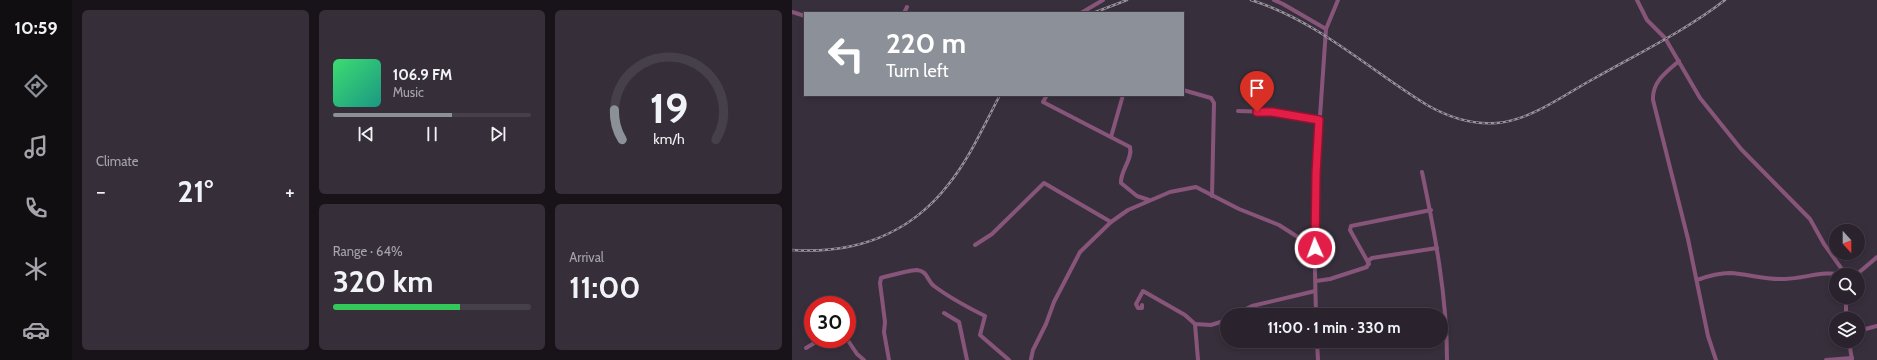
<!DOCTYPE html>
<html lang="en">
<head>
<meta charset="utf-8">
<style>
  :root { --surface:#2a232e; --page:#362f3a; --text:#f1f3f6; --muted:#a5a4aa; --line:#46404a; --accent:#8c9099 }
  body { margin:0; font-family:Cabin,sans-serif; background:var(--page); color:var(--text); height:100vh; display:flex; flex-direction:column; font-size:15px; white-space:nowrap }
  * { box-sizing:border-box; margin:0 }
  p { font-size:13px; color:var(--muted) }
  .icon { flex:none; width:22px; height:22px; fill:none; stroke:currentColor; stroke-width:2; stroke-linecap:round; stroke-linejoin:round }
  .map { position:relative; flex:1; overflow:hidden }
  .side { display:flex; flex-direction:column; gap:10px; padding:10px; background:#171319; width:720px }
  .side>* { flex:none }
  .banner { position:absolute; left:12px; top:12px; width:380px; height:84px; border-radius:0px; box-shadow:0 2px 6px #0003,0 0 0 1px var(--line); background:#8c9099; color:#fff; overflow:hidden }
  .needle { width:26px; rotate:159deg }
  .controls { position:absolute; left:1037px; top:224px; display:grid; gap:8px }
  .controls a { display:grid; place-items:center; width:36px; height:36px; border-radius:50%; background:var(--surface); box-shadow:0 2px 6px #0003,0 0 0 1px var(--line); font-size:20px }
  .speed { position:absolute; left:12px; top:296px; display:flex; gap:8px; font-size:20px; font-weight:700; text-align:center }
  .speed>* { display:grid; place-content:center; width:52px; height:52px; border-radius:50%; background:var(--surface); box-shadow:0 2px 6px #0003,0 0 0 1px var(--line); line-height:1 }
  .speed .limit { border:6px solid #d22; background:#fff; color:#111 }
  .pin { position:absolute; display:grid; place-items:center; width:34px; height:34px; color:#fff; margin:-41px -17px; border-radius:50% 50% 50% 0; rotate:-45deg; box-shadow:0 0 4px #0007 }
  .pin .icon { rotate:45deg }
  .me { position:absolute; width:44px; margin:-22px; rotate:358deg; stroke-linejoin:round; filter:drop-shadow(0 0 3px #0008) }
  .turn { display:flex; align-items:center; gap:14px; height:84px; padding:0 16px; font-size:18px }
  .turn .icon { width:52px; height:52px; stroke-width:2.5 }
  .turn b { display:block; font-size:28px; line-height:34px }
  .big { font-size:30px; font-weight:700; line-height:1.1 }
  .side .card { flex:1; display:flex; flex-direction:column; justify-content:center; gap:6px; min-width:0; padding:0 14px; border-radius:6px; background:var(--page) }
  .side .dial { align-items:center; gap:0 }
  .dial svg { height:104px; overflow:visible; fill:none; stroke:var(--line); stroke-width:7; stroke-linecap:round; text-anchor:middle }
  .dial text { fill:var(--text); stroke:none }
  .song { display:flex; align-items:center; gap:12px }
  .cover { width:48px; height:48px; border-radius:6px; background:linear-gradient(135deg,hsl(140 70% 55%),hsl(170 70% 35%)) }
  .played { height:4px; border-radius:2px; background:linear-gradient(90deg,var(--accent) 60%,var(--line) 60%) }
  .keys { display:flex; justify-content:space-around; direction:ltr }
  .heat { display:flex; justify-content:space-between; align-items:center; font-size:22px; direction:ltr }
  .charge { height:6px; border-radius:3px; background:linear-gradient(90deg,#34c759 64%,var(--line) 0) }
  .side .tiles { flex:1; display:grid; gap:10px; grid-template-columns:repeat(3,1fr) }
  .card:first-child { grid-row:span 2 }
  .trip { position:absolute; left:428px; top:308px; width:228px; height:40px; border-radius:20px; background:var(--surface); box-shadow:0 2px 6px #0003,0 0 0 1px var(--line); font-weight:700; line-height:40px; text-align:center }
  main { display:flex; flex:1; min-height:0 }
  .tab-bar { display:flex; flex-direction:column; width:72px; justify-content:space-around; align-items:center; background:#110e12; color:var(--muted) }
  .tab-bar .icon { width:28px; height:28px }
  .tab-bar .on { color:var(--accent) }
  .tab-bar b { font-size:18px; color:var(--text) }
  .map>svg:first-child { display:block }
</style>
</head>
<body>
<main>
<nav class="tab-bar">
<b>10:59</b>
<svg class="icon on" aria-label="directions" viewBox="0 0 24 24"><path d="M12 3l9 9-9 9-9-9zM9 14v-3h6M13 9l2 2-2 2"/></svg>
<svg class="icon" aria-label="music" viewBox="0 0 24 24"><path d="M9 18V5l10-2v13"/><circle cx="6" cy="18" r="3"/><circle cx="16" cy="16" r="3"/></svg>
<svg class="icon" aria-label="phone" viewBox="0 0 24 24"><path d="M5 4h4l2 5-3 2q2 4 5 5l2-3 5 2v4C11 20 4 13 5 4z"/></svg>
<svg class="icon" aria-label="climate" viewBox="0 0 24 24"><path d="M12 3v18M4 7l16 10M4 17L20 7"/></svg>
<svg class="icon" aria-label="car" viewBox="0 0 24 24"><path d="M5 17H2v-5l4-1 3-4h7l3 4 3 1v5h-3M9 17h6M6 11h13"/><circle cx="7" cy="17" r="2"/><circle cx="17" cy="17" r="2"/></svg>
</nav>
<section class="side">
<div class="tiles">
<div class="card"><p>Climate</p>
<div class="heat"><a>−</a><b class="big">21°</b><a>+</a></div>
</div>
<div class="card">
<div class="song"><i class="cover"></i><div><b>106.9 FM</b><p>Music</p></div></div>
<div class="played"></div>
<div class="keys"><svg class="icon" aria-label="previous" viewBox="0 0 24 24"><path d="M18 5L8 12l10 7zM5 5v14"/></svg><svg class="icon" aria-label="pause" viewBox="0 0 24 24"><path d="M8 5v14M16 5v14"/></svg><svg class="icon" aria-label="next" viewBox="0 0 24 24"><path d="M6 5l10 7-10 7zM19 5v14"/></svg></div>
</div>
<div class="card dial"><svg viewBox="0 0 100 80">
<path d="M14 69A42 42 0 1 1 86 69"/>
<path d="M14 69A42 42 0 0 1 8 46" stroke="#8c9099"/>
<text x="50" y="56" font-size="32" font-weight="700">19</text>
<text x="50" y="72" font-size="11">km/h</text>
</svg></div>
<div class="card"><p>Range · 64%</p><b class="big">320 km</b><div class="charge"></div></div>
<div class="card"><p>Arrival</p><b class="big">11:00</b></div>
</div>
</section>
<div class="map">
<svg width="1085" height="360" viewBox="0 0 1085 360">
  <rect width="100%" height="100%" fill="#382f3d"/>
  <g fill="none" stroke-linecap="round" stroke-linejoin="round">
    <!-- minor -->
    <g stroke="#88557a" stroke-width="4">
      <polyline points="482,0 491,4 534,29 524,174 522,230 524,315"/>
      <polyline points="845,0 855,20 873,38 908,98 949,149 1018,219 1032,244 1054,275"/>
      <polyline points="0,12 13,16"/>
      <polyline points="112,13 115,7"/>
      <polyline points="289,13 311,0"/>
      <polyline points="534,29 546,0"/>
      <path d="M887,61C874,72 860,82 861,100L896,239L916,336L924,360"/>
      <polyline points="391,90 419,98 422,103 420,196"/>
      <path d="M255,95L251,102L338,147C341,159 328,171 329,183L345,196L357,200"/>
      <polyline points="446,111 480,112 527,120"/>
      <polyline points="319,137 331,95"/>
      <path d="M630,172C643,234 655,296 655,360"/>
      <polyline points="183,245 200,234 252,183 319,222"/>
      <polyline points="577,264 558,230 559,226 639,210"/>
      <polyline points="1064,275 1085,257"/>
      <path d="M905,280C916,276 926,273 938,273C956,274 974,280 993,279C1015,278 1032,270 1054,275"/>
      <polyline points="524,281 538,279 575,267 577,260 580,258 645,248"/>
      <polyline points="350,305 350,308 346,308 344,304 351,291 393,315 403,324 419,325 435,320"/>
      <polyline points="152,313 167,322 175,360"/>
      <polyline points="442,315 460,306 523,291"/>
      <polyline points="1054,319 1054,297"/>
      <polyline points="403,324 406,360"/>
      <polyline points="1066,331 1085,326"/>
      <polyline points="55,339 65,354 72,360"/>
      <polyline points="525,341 526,360"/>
      <polyline points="1057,341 1060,360"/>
      <polyline points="14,348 29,339"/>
      <polyline points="239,359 241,350 254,324 262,302 288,252 319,222 336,210 378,192 404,187 447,209 487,225 523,248"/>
      <path d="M97,360L92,332L93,322L88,283L89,278C95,276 120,270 125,270C136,271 135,281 142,286C158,298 175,307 193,316L188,335L217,360"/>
      <polyline points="1034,360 1060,358"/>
    </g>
    <!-- rail casing -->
    <g stroke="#98929d" stroke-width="2.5">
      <g id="rail">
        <path d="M459,0C526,21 576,69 635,105C656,117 680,125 705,123C740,120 773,94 803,78C847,53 893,31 933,0"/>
        <polyline points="301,13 335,0"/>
        <path d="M0,250C62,254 117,235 156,185C178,158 192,125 208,95"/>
      </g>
    </g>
    <!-- rail -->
    <use href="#rail" stroke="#2d2532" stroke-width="1" stroke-dasharray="3" stroke-linecap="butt"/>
  </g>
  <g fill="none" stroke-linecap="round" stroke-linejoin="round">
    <!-- route casing -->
    <g stroke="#92132f" stroke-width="10">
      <polyline id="route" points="465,112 480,112 527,120 524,174 523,248"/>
    </g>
    <!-- route -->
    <use href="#route" stroke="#e11d48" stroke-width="7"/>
  </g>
</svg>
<div class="controls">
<a><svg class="needle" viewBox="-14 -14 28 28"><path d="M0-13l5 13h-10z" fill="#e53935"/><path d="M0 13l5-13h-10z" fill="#a5a4aa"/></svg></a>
<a><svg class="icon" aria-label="search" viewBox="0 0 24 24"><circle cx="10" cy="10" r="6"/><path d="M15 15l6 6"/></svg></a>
<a><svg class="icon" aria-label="layers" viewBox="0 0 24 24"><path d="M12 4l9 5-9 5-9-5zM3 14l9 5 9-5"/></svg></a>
</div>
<div class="speed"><div class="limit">30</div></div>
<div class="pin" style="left:465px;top:112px;background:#d93025"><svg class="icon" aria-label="arrive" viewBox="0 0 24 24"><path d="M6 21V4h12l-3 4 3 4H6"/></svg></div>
<svg class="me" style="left:523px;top:248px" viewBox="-20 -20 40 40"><circle r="17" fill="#e11d48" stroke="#fff" stroke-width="3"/><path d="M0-11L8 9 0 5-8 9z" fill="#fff"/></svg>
<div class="trip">11:00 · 1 min · 330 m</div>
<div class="banner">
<div class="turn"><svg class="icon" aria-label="left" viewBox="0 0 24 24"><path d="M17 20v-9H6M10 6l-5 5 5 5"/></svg><div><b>220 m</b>Turn left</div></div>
</div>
</div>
</main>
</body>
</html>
